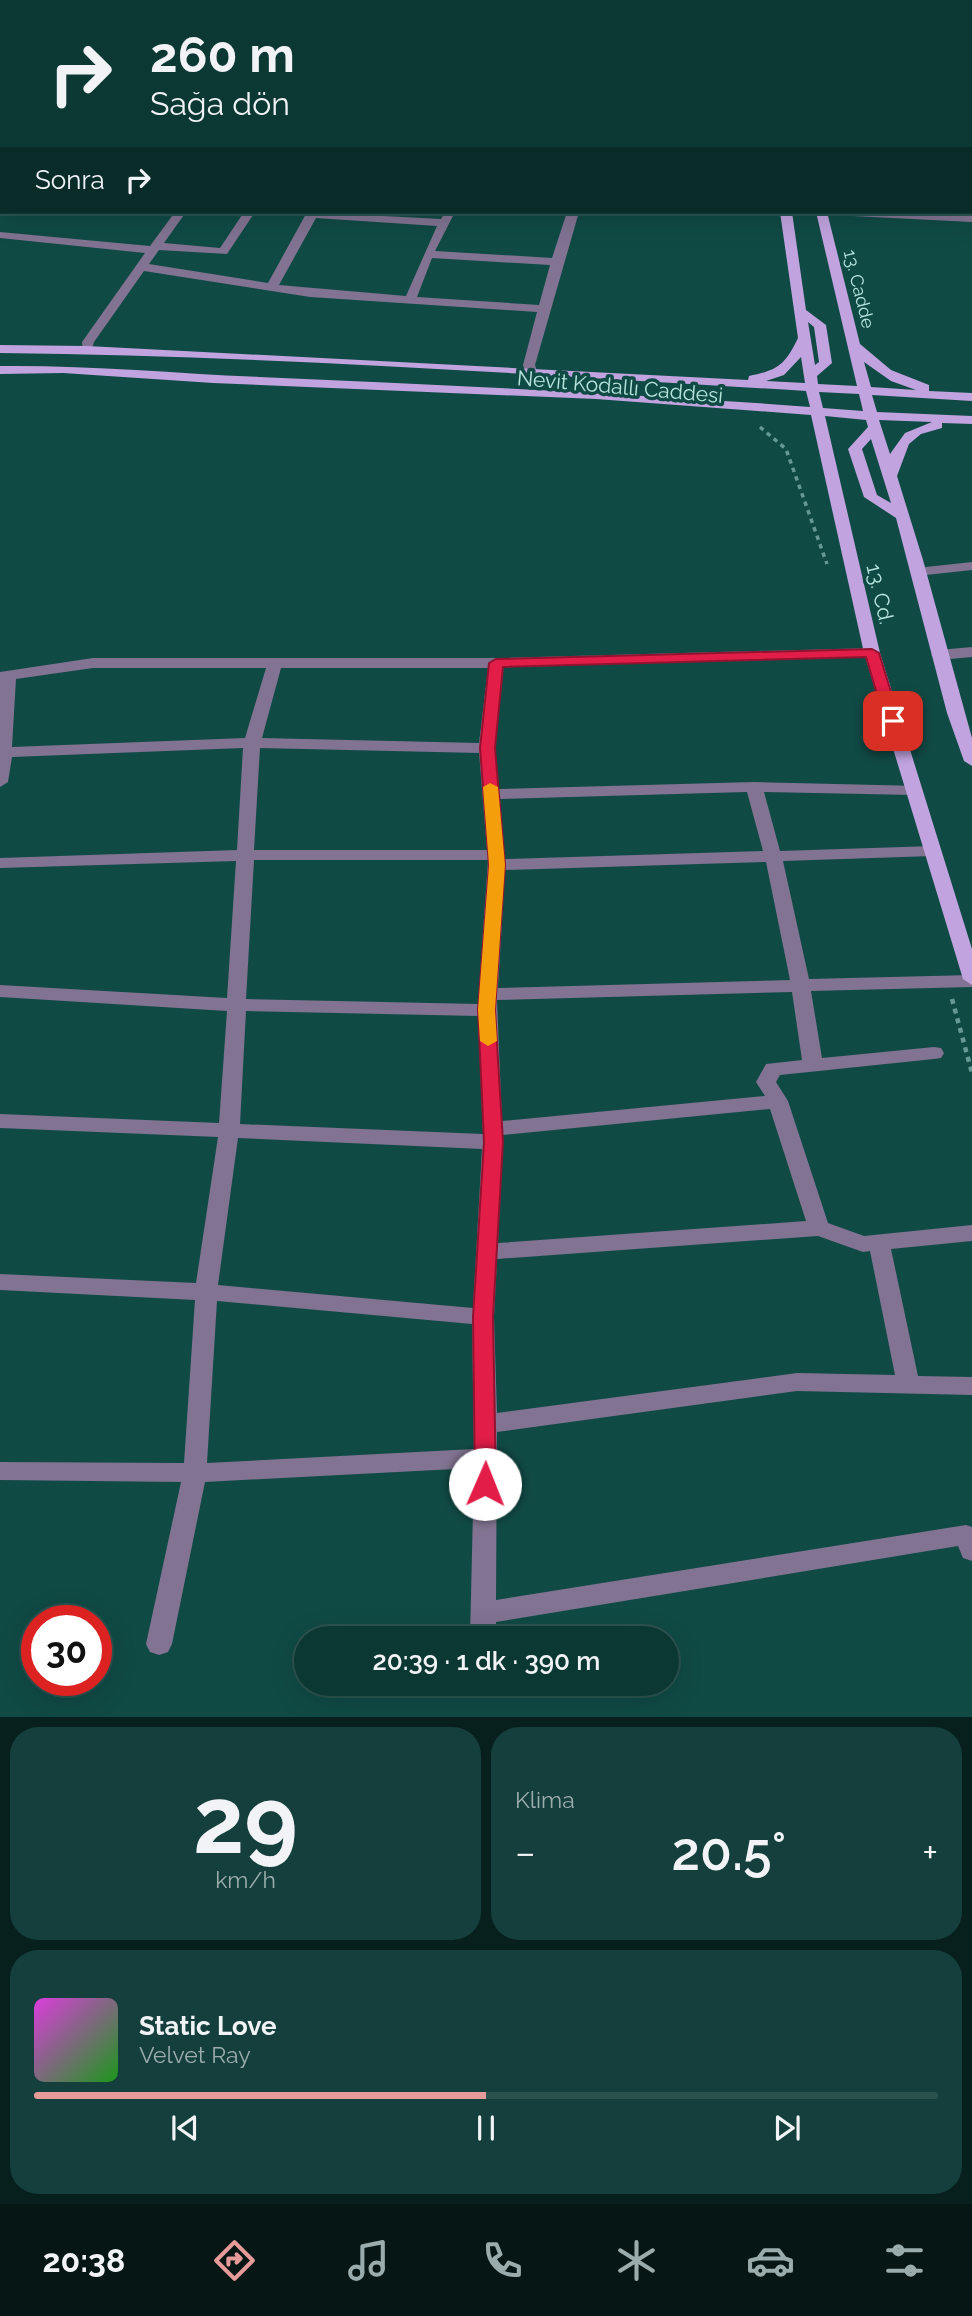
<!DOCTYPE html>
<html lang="tr">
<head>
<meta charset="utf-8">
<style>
  :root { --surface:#0c3834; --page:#153f3c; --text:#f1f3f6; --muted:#9aacac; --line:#2c524f; --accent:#e69b98 }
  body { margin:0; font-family:Raleway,sans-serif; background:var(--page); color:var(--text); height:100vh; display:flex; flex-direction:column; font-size:26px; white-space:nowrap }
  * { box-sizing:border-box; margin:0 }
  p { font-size:23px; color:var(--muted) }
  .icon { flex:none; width:38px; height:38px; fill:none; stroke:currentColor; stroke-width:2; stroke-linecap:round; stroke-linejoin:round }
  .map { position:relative; height:1717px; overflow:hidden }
  .panel { display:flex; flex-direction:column; gap:10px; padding:10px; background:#071f1d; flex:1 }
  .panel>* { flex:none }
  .hud { position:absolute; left:0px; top:0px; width:973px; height:214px; box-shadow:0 7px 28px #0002,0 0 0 2px var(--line); background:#0c3834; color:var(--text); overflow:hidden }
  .speed { position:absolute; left:21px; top:1605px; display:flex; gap:14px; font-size:35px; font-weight:700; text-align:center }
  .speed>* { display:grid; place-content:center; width:91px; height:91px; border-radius:50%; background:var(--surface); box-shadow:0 7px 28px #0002,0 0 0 2px var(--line); line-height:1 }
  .speed .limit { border:10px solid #d22; background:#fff; color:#111 }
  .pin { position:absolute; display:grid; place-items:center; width:60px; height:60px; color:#fff; margin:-30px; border-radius:14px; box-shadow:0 4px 10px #0006 }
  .me { position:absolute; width:77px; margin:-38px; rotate:1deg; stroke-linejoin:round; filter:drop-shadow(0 0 5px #0008) }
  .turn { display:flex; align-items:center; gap:24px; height:147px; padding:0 35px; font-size:32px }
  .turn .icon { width:91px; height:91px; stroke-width:2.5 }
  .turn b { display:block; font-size:49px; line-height:60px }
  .then { display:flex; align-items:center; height:66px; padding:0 35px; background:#0003; gap:14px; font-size:26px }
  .big { font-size:52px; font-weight:600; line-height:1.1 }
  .panel .card { flex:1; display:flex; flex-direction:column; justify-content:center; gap:10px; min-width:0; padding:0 24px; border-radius:28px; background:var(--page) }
  .panel .dial { align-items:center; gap:0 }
  .dial b { font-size:91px; line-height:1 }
  .song { display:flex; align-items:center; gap:21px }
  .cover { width:84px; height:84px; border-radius:10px; background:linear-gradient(135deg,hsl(300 70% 55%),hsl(120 70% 35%)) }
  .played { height:7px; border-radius:4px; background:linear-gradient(90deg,var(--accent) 50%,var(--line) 50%) }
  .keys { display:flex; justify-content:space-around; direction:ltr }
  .heat { display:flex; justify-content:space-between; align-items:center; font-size:38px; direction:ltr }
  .panel .tiles { flex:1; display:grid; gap:10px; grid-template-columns:1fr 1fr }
  .card:last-child { grid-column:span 2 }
  .trip { position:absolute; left:294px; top:1626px; width:385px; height:70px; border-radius:35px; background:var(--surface); box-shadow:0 7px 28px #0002,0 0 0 2px var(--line); font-weight:600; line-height:70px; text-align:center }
  .tab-bar { display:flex; height:112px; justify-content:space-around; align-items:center; background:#051615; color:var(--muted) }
  .tab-bar .icon { width:49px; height:49px }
  .tab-bar .current { color:var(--accent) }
  .tab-bar b { font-size:32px; color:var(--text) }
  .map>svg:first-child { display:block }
</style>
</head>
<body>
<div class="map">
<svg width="972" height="1718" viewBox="0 0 972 1718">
  <rect width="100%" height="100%" fill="#104a45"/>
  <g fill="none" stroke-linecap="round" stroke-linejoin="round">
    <!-- path-far1 -->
    <polyline stroke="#659993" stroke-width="3.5" stroke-dasharray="4.5 4.5" stroke-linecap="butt" points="760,427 786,449 827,564"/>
    <!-- path -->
    <polyline stroke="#659993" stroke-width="4.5" stroke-dasharray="5 5" stroke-linecap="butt" points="952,999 972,1073"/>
    <!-- minor -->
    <g fill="#817391" fill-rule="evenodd">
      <polygon points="107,0 117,0 107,2"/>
      <rect x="345" y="0" width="10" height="2"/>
      <polygon points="527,0 537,0 537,2 528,2"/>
      <rect x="971" y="39" width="1" height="6"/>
      <rect x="971" y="90" width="1" height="7"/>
      <polygon points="0,93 2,93 0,100"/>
      <rect x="0" y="115" width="2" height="6"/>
      <rect x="0" y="155" width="2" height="6"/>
      <rect x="971" y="175" width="1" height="6"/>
      <path d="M175,212H186L164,243L220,248L244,212H255L227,254L159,250L149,264L268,283L307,212L441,219L445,212H455L435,251L552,258L567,212H579L535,365L537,371L531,375L526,374L523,365L537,312L310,297L144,271L94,342L91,353H83L82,342L145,253L0,238V232L150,246ZM316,218L437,226L406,296L279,285ZM432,258L550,265L539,305L417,297Z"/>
      <polygon points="827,212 972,216 972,222 833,215"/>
      <polygon points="972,562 972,570 917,576 910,572 917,568"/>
      <polygon points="972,647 972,657 939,660 931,655 939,650"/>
      <path d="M872,648L877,650L880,653L877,656L503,667L495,748L499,789L754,782L920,786L922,790L920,794L914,795L764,792L780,851L933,846L942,851L933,856L783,861L809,979L972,975V987L811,991L822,1058L934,1047L941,1048L944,1053L941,1058L934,1059L780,1075L776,1082L788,1101L828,1223L864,1236L972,1225V1241L891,1249L918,1376L972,1377V1395L797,1391L497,1432L496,1600L966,1525L972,1527V1561L963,1558L958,1546L496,1622V1638H470L474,1468L205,1482L172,1644L168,1652L159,1655L150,1652L146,1644L181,1482L0,1480V1462L184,1463L195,1300L0,1290V1274L196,1283L218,1137L0,1128V1114L219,1123L227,1011L0,997V985L227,998L236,861L0,868V858L237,850L243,748L12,757L8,782L0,787V672L93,658H496ZM93,668H266L245,738L12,747L16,679ZM281,668H488L479,743L262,738ZM260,748L479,753L487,850H254ZM747,792L763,851L505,859L500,799ZM254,860H488L478,1004L246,999ZM766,862L790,980L498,988L505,870ZM792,992L802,1060L766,1064L756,1082L765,1096L502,1121L497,1000ZM246,1011L478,1016L483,1134L240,1124ZM770,1109L806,1221L498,1243L503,1135ZM238,1138L482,1149L473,1308L218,1285ZM818,1236L863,1252L870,1251L895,1375L797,1373L497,1413L494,1317L497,1259ZM217,1301L472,1324L474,1449L207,1463Z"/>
    </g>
    <!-- major -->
    <g fill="#c0a3df" fill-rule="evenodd">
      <polygon points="726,0 736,0 736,2 727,2"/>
      <rect x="758" y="0" width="10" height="2"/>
      <path d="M780,212H792L806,310L826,325L832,363L817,376L818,384L857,386L816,212H827L860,344L891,370L929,385V391L972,393V401L872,395L877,412L972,416V424L942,423V428L921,434L909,444L897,476L923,560L972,738V766L964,761L947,713L896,518L864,497L848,449L868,427L866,420L825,416L880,653L972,949V985L963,979L864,653L811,415L596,399L213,383L63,373L0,374V366C87,365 173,373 259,377C443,385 626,393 810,407L806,391C538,375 269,356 0,353V345L87,346L748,380L749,376C778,370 785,365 798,338ZM808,322L814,327L819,362L815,365ZM801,357L805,383L766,381L784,375ZM864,362L891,381L916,390L871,387ZM819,392L859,394L863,411L823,408ZM879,420L932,422L905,433L890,454ZM871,439L891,503L877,495L862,449Z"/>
    </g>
  </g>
  <!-- route -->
  <polygon fill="#e11d48" stroke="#92132f" stroke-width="2" points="872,649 879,653 900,721 898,724 893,726 885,721 866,657 503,667 495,748 505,865 495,1010 503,1142 493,1317 496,1484 493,1490 485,1492 478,1490 475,1484 473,1317 484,1142 478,1010 489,865 480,748 489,663 496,659"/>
  <!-- slow -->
  <polygon fill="#f59e0b" points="490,783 498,787 505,865 495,1010 497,1041 488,1046 480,1041 478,1010 489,865 483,787"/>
  <g text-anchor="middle" stroke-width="7" stroke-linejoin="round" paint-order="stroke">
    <!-- far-street labels -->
    <g font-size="18" fill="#b5e4dd" stroke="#104a45">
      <text transform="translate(859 289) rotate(76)" y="6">13. Cadde</text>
    </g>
    <!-- street labels -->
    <g font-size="21" fill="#b5e4dd" stroke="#104a45">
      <text transform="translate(620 387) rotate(5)" y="7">Nevit Kodallı Caddesi</text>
      <text transform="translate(880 594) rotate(77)" y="7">13. Cd.</text>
    </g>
  </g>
</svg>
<div class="speed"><div class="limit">30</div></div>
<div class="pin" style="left:893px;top:721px;background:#d93025"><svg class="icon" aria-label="arrive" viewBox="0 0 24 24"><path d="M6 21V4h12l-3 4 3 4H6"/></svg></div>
<svg class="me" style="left:485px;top:1484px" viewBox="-20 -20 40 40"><circle r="19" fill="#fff"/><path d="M0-13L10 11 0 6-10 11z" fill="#e11d48"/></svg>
<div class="trip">20:39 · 1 dk · 390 m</div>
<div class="hud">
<div class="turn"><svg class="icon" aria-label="right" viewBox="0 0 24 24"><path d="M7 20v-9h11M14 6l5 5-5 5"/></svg><div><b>260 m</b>Sağa dön</div></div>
<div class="then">Sonra<svg class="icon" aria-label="right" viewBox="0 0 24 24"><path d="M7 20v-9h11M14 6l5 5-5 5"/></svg></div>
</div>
</div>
<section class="panel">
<div class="tiles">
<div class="card dial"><b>29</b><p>km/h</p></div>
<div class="card"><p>Klima</p>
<div class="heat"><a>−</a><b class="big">20.5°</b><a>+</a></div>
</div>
<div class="card">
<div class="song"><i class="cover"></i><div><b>Static Love</b><p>Velvet Ray</p></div></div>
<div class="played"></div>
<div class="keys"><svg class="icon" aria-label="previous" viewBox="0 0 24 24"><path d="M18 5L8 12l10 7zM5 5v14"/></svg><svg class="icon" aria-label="pause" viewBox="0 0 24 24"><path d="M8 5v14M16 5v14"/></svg><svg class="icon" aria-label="next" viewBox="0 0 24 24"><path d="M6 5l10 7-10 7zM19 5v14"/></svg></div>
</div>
</div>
</section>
<nav class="tab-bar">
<b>20:38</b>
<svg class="icon current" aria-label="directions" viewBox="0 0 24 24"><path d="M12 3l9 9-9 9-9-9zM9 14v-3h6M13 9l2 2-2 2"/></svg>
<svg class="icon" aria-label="music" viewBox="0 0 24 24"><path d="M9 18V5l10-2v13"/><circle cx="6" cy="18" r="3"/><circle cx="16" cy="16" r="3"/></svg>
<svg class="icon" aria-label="phone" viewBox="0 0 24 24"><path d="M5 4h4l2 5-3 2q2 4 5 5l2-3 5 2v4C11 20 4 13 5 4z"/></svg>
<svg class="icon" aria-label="climate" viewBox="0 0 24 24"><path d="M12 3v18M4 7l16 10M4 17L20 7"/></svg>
<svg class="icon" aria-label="car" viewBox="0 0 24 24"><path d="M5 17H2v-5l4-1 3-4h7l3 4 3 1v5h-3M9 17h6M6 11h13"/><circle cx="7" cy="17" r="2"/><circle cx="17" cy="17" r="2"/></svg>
<svg class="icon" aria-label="filters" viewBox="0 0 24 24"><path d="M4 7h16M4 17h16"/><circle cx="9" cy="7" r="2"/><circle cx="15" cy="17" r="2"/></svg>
</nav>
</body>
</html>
